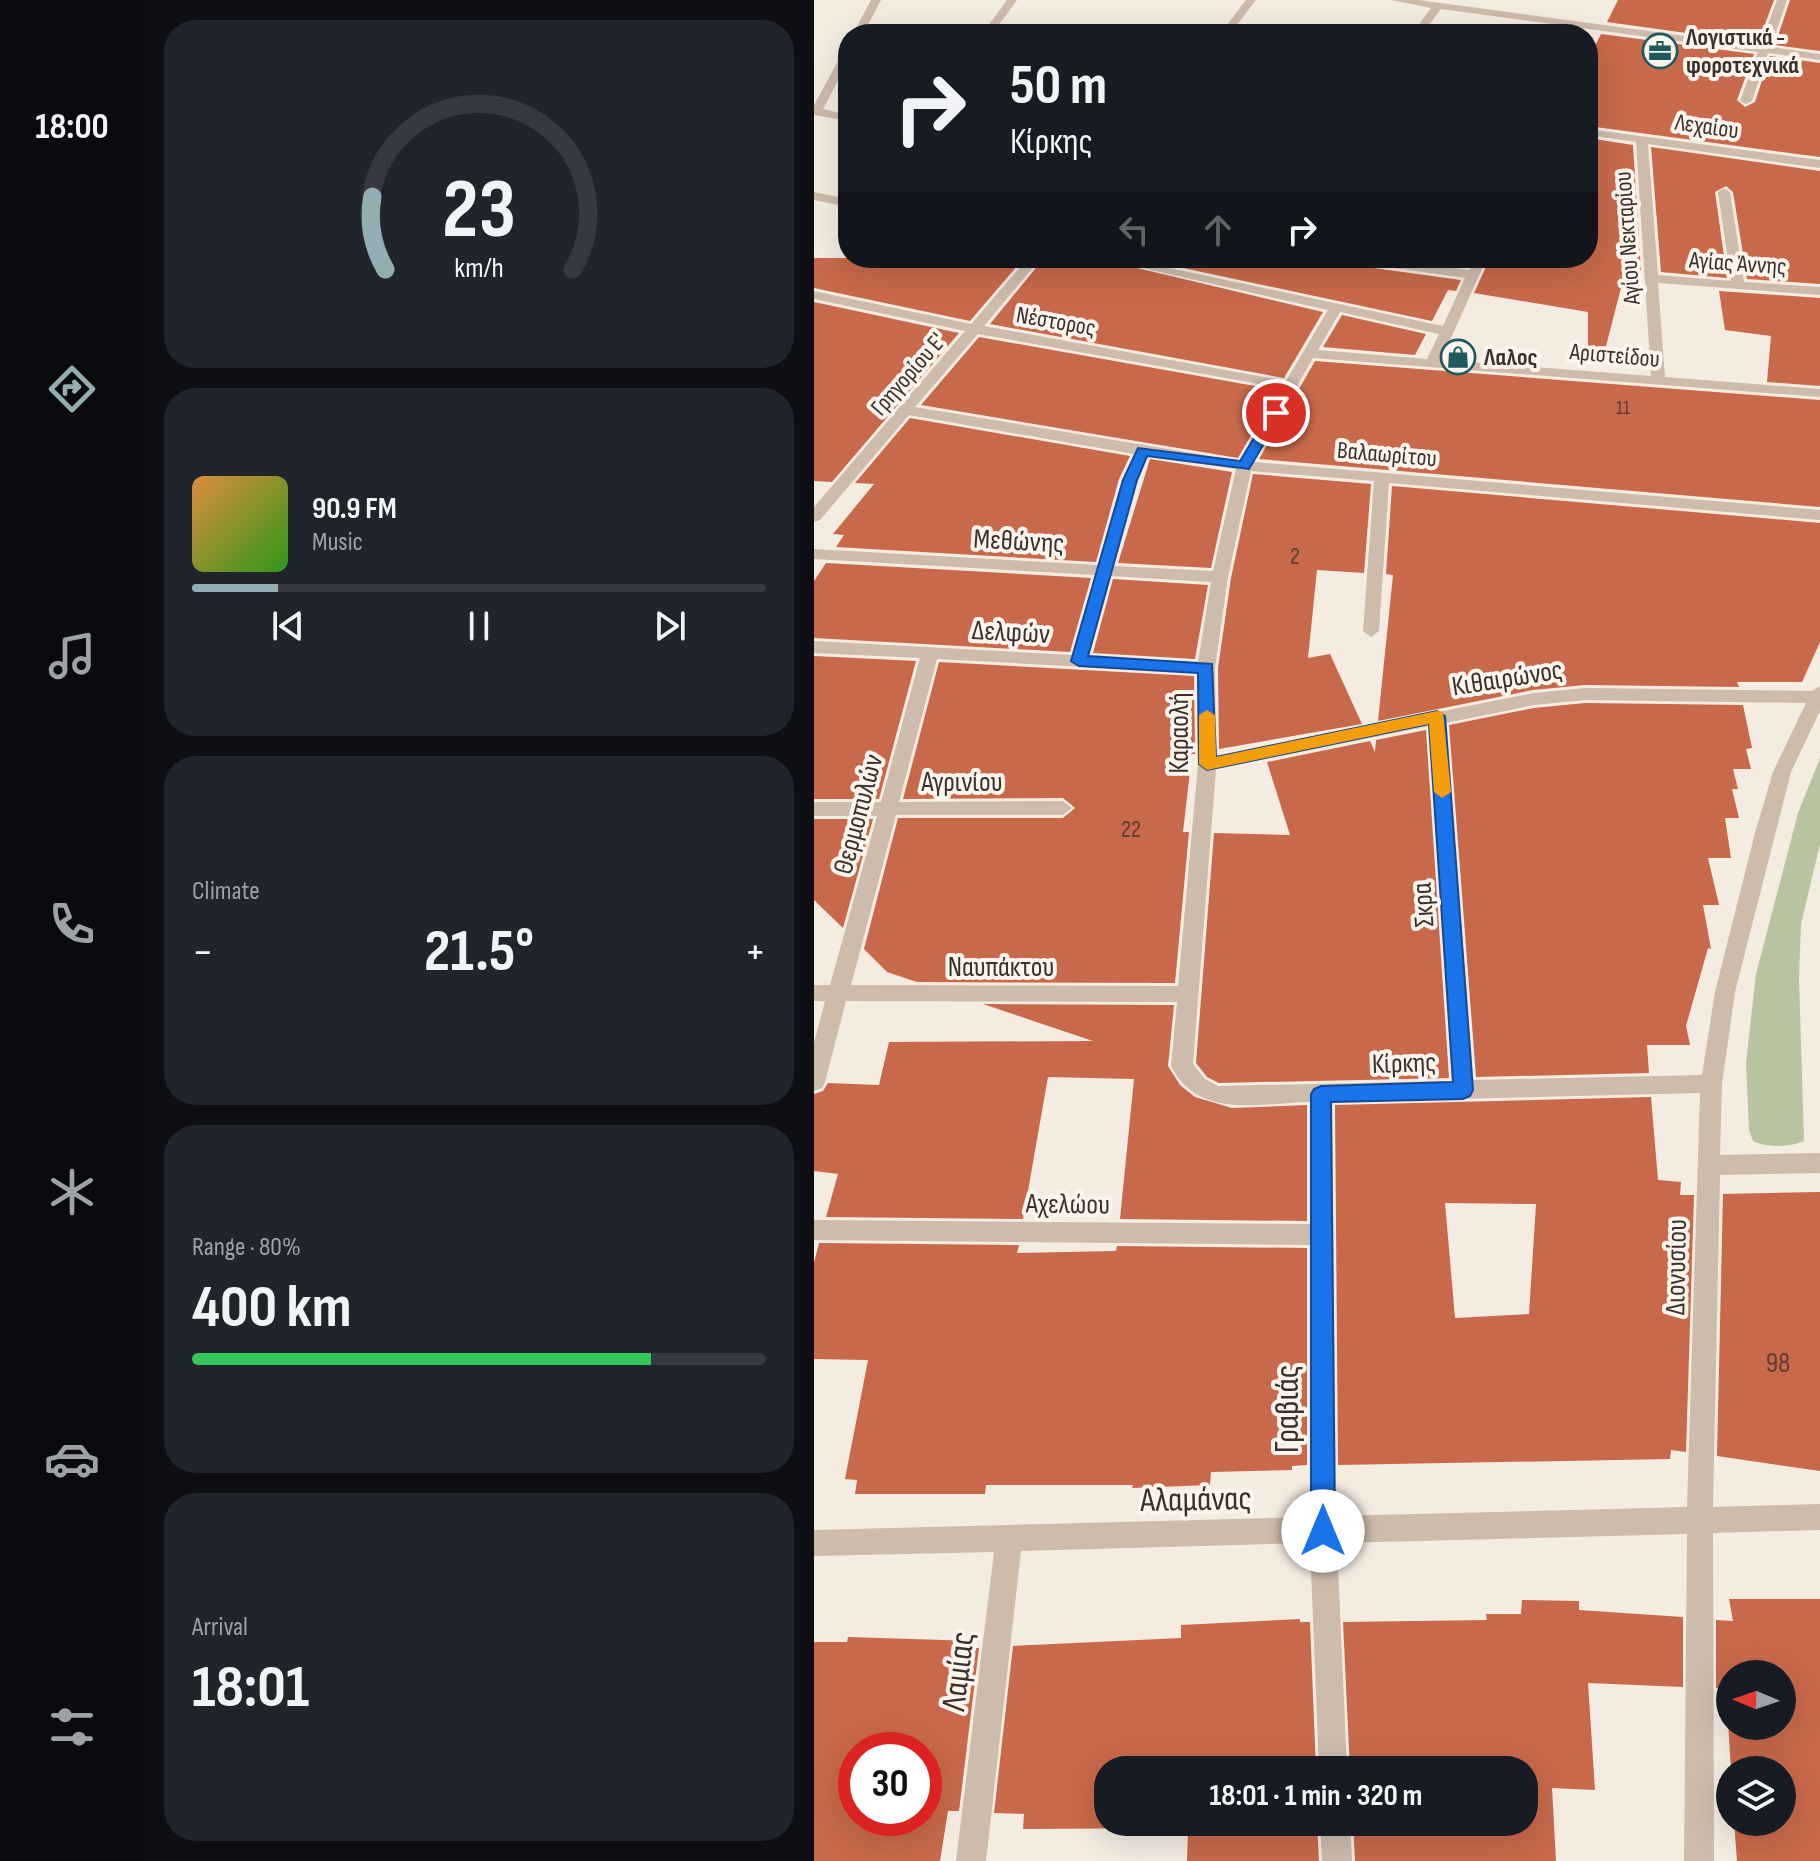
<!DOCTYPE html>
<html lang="en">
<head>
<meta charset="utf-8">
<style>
  :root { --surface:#171b24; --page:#20242c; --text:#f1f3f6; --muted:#9ea1a6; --line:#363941; --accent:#92aeb2 }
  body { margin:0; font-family:"Sofia Sans Condensed",sans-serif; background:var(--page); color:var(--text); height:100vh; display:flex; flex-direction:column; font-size:30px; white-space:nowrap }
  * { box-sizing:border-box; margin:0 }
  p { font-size:26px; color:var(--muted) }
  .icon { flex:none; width:44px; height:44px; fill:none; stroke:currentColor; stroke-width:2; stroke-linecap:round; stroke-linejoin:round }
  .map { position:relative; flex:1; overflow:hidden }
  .side { display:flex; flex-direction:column; gap:20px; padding:20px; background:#0d0f14; width:670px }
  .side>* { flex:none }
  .banner { position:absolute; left:24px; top:24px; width:760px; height:244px; border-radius:32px; box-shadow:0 8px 32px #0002; background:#171b24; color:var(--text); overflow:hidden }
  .needle { width:52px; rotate:272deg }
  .fabs { position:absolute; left:902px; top:1660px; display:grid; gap:16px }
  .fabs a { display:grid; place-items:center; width:80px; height:80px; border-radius:50%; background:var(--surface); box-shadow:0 8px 32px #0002; font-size:40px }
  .speed { position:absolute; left:24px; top:1732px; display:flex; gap:16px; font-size:40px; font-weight:700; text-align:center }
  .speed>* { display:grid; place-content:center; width:104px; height:104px; border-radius:50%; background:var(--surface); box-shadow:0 8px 32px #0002; line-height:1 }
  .speed .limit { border:12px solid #d22; background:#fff; color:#111 }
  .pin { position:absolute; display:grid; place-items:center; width:68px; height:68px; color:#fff; margin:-34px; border:4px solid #fff; border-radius:50%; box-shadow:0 2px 8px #0007 }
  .me { position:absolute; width:88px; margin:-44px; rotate:0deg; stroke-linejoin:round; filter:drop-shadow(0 0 6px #0008) }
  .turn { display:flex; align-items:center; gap:28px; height:168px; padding:0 40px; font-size:36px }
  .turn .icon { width:104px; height:104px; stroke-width:2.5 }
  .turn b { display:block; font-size:56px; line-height:68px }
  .lanes { display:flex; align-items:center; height:76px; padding:0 40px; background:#0003; justify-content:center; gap:40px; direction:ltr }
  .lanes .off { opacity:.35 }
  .big { font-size:60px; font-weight:700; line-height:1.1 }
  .side .tile { flex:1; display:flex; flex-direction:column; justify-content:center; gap:12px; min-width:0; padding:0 28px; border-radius:32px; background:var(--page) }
  .side .dial { align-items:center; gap:0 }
  .dial svg { height:208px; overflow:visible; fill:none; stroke:var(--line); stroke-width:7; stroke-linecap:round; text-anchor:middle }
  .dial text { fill:var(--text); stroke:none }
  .song { display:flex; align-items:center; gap:24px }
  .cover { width:96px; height:96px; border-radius:12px; background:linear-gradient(135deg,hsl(30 70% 55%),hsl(110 70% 35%)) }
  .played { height:8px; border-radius:4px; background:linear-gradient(90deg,var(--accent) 15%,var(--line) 15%) }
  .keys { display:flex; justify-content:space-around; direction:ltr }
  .heat { display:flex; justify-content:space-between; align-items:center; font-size:44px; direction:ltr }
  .charge { height:12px; border-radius:6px; background:linear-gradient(90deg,#34c759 80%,var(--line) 0) }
  .trip { position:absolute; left:280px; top:1756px; width:444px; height:80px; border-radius:32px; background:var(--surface); box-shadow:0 8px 32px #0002; font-weight:700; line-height:80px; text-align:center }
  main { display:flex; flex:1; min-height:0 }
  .dock { display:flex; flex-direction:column; width:144px; justify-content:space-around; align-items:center; background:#090b0e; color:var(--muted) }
  .dock .icon { width:56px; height:56px }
  .dock .active { color:var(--accent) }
  .dock b { font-size:36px; color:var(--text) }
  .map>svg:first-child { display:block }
</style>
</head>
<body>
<main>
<nav class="dock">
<b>18:00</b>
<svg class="icon active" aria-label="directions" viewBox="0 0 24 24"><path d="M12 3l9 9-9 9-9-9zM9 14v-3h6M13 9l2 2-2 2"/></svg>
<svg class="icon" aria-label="music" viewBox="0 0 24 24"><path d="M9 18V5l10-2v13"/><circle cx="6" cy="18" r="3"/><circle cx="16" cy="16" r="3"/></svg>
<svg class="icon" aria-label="phone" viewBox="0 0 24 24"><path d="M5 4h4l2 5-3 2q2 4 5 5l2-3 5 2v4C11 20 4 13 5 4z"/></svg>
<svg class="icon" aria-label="climate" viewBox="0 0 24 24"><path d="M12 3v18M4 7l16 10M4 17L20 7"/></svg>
<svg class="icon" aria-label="car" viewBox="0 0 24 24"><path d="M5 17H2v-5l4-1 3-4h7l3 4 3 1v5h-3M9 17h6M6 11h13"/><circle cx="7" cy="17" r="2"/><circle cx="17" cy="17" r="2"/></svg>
<svg class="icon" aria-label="filters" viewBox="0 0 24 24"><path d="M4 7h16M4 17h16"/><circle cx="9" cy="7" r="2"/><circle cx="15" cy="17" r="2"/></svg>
</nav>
<section class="side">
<div class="tile dial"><svg viewBox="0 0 100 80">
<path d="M14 69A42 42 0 1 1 86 69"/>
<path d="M14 69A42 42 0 0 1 9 41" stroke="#92aeb2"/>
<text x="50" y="56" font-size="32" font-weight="700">23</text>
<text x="50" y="72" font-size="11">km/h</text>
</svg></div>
<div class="tile">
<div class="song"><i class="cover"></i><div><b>90.9 FM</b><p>Music</p></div></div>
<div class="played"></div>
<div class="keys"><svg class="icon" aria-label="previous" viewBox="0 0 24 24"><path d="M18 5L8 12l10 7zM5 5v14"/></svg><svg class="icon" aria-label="pause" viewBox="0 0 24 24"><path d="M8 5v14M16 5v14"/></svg><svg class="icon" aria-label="next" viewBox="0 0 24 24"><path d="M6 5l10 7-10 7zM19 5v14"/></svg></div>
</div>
<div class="tile"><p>Climate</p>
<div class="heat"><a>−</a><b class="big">21.5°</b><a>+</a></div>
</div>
<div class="tile"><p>Range · 80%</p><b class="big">400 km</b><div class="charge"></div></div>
<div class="tile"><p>Arrival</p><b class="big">18:01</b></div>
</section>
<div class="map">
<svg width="1006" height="1861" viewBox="0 0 1006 1861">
  <rect width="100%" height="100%" fill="#f4ebe1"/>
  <!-- green -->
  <path fill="#b8c4a0" d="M1006,758V844L987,924L985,978L990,1141C977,1147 953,1148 939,1141L935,1130L932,1063L942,974L984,813Z"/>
  <!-- building -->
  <g fill="#c8694b" fill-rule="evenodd">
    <polygon points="804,0 960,0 944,43 793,22"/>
    <polygon points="976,0 1006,0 1006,51 961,45"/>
    <polygon points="787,34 940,54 923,100 931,107 941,102 956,56 1006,63 1006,157 774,126 774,60"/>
    <polygon points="774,138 819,145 827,273 811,272 788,362 774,360 774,312 660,293 676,258 774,258"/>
    <polygon points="837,147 1006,171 1006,284 933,279 919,192 912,186 901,192 913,278 847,272"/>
    <polygon points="0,258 210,258 156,321 0,288"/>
    <polygon points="230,258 281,258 509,312 470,378 176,324"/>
    <polygon points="322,258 529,258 538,265 647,280 642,291 634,290 618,321"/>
    <polygon points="905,291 1006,298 1006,386 953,382 957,336 911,330"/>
    <polygon points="0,302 145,333 18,482 0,481"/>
    <polygon points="528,315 612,334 601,355 509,347"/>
    <polygon points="165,337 463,390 424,458 107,405"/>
    <polygon points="501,361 1006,400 1006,507 445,459"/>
    <polygon points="96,418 316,456 305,479 282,562 22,547 30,535 19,534 60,484 41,483"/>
    <polygon points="336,459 418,472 397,568 304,563"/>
    <polygon points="439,474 557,484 550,573 503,570 494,658 516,654 548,724 405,749 404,668 417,578"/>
    <polygon points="578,486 1006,523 1006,642 988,682 923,682 925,687 771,685 719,690 564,721 579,575 572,574"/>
    <polygon points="12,563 277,578 256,652 0,638 0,581"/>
    <polygon points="299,579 394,585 381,659 279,653"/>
    <polygon points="0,656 102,661 65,799 0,799"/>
    <polygon points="125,662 380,676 381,754 378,754 369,832 375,832 361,983 103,982 73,972 50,949 84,818 249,818 261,808 249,798 89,799"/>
    <polygon points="771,703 929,705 938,748 932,749 937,769 919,769 924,789 918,789 925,818 911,818 917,858 894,858 905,905 889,905 897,949 894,948 872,1026 876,1045 833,1045 835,1073 662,1077 635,725 720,708"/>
    <polygon points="612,730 635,1078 405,1083 393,1077 382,1063 400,833 476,835 453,762 556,741 561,752 562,740"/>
    <polygon points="0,819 59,819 29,928 0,900"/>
    <polygon points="169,1004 360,1005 354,1066 366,1085 381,1097 418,1108 493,1105 493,1221 306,1219 320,1079 234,1077 209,1219 12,1217 24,1174 0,1171 0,1094 9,1091 14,1083 65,1085 75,1042 279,1041"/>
    <path d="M837,1097L844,1180L867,1182L866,1195H880L872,1452L857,1450L856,1459L524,1465L521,1105ZM631,1203L722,1204L715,1314L641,1318Z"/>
    <polygon points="1006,1192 1006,1471 903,1456 909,1194"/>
    <polygon points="5,1243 205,1245 203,1253 302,1251 303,1246 493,1248 493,1465 478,1466 478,1470 397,1472 396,1485 318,1488 319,1485 172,1485 171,1494 41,1494 43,1480 31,1479 54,1360 0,1359 0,1263"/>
    <path d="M915,1599H1006V1861H923L920,1822H968V1770H917L912,1689L902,1688V1620L919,1621ZM916,1674H968V1726H916Z"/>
    <polygon points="708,1600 765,1601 765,1610 869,1617 869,1687 774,1683 781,1790 738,1788 742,1861 541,1861 539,1822 710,1822 710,1770 536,1770 529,1622 673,1620 672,1614 707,1614"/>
    <polygon points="486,1619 486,1622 496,1622 502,1770 294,1770 294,1822 503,1822 505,1861 373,1861 374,1828 209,1829 210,1814 180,1813 199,1646 367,1638 367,1625"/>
    <path d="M34,1637L161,1641L160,1648H165L145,1811H134L126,1861H0V1642H33ZM42,1750H110V1818H42Z"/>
  </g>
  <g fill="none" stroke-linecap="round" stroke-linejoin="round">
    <!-- minor -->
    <g fill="#cdbbac" fill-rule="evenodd">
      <polygon points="57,0 67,0 49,34 39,34"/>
      <polygon points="193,0 203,0 178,34 168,34"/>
      <polygon points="432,0 442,0 416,34 406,34"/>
      <polygon points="577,0 605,0 946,46 963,0 973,0 957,47 1006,54 1006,60 954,53 938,101 932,104 926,101 944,52 627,9 608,34 598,34 617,8"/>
      <polygon points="34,49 34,62 9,109 34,115 34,121 0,115 0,105 29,52"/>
      <path d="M774,129L1006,160V168L834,144L844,275L917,281L904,192L910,188L916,192L930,282L1006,287V295L844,283L851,377L1006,389V397L499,358L440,462L1006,510V520L575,483L565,631L557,637L549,631L560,481L437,471L414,577L401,668L402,756L720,693L771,688L998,691L1006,686V711L977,772L921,992L908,1084L906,1155L1006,1153V1173L906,1175L899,1507L1006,1504V1530L899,1533L900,1861H870L873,1534L523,1543L533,1770H505L496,1543L207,1551L172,1861H142L180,1552L0,1556V1530L496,1517V1245L0,1240V1220L496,1224V1102C446,1103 384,1120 357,1066L363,1002L32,1001L11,1082L8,1088L0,1091V1043L11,1001H0V985H16L63,816H0V802H67L106,658L0,653V641L258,655L281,575L0,559V549L284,565L308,480L320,454L95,415L6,520L0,522V507L151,331L0,299V291L157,324L214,258H227L170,326L472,381L514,310L284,258H308L629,326L651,278L538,262L532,258H566L655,270L661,258H673L627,360L837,376L822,142L774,135ZM526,312L625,334L613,359L504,350ZM164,334L468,388L426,461L101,407ZM334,456L422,469L399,571L300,566L324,480ZM297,576L397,582L384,662L275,656ZM123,659L383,673L384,764L364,986L37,985L82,815H249L258,808L249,801L85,802ZM771,700L992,703L959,772L941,833L901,992L888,1075L659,1080L632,723L720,705ZM615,726L638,1081L404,1086L391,1079L379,1064L402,769ZM886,1093L873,1507L522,1516L518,1102Z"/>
      <polygon points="0,192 34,199 34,207 0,200"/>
      <polygon points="506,1822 536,1822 538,1861 508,1861"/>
    </g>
  </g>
  <!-- route -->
  <polygon fill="#1a73e8" stroke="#114b97" stroke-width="2" points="457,410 468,413 435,469 333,456 323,480 274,656 398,664 402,757 623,711 631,716 659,1090 656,1096 649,1099 517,1102 521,1531 518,1539 509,1543 501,1539 497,1531 497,1094 500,1089 507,1086 639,1082 615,724 393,770 385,764 384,673 265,666 257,661 309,480 324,448 426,461"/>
  <!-- slow -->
  <polygon fill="#f59e0b" points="393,710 401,715 402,757 623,711 629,712 637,792 628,798 620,792 615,724 393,770 385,764 385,715"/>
  <!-- icons -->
  <defs>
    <g id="office-ring" transform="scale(1.8)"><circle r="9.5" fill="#fbf5ee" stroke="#1f5a5e" stroke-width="1.5"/><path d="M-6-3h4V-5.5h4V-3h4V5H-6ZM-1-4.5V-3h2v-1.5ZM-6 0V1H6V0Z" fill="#1f5a5e"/></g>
    <g id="shop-ring" transform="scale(1.8)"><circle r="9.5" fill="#fbf5ee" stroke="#1f5a5e" stroke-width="1.5"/><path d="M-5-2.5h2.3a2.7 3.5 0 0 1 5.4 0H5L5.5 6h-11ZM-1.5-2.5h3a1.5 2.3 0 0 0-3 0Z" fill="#1f5a5e"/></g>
  </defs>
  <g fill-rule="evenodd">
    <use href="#office-ring" x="846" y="51"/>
    <use href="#shop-ring" x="644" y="357"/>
  </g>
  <g text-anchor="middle" stroke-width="8" stroke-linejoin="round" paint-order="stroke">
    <!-- far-number labels -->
    <g font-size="20" fill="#5e3e33">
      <text x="809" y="414">11</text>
    </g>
    <!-- far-poi labels -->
    <g font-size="24" font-weight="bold" fill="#3b302b" stroke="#fbf5ee" text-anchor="start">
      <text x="872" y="45">Λογιστικά -<tspan x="872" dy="28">φοροτεχνικά</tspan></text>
      <text x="670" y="365">Λαλος</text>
    </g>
    <!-- far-street labels -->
    <g font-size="24" fill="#3b302b" stroke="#fbf5ee">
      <text transform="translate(893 126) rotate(8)" y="8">Λεχαίου</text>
      <text transform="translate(813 238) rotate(-94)" y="8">Αγίου Νεκταρίου</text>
      <text transform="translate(924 263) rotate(4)" y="8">Αγίας Άννης</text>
      <text transform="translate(242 321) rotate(10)" y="8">Νέστορος</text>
      <text transform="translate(801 355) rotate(5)" y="8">Αριστείδου</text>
      <text transform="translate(94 374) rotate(-49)" y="8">Γρηγορίου Ε'</text>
      <text transform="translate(573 454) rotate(5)" y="8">Βαλαωρίτου</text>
    </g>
    <!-- number labels -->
    <g font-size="24" fill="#5e3e33">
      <text x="481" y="564">2</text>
      <text x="317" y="837">22</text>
    </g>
    <!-- street labels -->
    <g font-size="28" fill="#3b302b" stroke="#fbf5ee">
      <text transform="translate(205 540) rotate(3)" y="10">Μεθώνης</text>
      <text transform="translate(197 631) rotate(3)" y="10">Δελφών</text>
      <text transform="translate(693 677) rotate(-9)" y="10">Κιθαιρώνος</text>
      <text transform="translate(364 733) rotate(-90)" y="10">Καραολή</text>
      <text x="148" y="791">Αγρινίου</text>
      <text transform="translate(43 814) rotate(-75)" y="10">Θερμοπυλών</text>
      <text transform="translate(608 905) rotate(-94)" y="10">Σκρα</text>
      <text x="187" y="976">Ναυπάκτου</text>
      <text transform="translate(590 1062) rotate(-2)" y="10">Κίρκης</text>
      <text transform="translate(254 1203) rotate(1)" y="10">Αχελώου</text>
      <text transform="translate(861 1267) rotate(-89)" y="10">Διονυσίου</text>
    </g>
    <!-- near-number labels -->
    <g font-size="28" fill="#5e3e33">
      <text x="964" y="1372">98</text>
    </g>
    <!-- near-street labels -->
    <g font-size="34" fill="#3b302b" stroke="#fbf5ee">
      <text transform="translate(472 1409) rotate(-90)" y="12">Γραβιάς</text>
      <text transform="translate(382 1498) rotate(-1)" y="12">Αλαμάνας</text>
      <text transform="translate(143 1671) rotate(-83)" y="12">Λαμίας</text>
    </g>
  </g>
</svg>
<div class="fabs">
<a><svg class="needle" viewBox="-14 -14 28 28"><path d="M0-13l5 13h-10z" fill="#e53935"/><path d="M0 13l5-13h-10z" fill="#9ea1a6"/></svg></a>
<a><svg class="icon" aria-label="layers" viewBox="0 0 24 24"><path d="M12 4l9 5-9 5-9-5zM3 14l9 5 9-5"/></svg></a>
</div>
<div class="speed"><div class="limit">30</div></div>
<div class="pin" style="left:462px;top:413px;background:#d93025"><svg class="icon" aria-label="arrive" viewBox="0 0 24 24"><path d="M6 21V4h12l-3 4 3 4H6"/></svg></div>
<svg class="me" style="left:509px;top:1531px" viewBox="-20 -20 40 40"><circle r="19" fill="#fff"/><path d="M0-13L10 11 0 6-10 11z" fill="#1a73e8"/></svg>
<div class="trip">18:01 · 1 min · 320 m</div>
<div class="banner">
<div class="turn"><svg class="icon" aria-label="right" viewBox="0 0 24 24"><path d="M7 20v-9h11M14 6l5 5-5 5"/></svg><div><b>50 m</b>Κίρκης</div></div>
<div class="lanes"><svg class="icon off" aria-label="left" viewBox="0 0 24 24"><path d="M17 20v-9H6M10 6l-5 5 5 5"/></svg><svg class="icon off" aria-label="ahead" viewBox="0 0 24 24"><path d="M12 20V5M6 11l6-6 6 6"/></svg><svg class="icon" aria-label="right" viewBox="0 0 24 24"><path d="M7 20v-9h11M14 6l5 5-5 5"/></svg></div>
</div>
</div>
</main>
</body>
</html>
